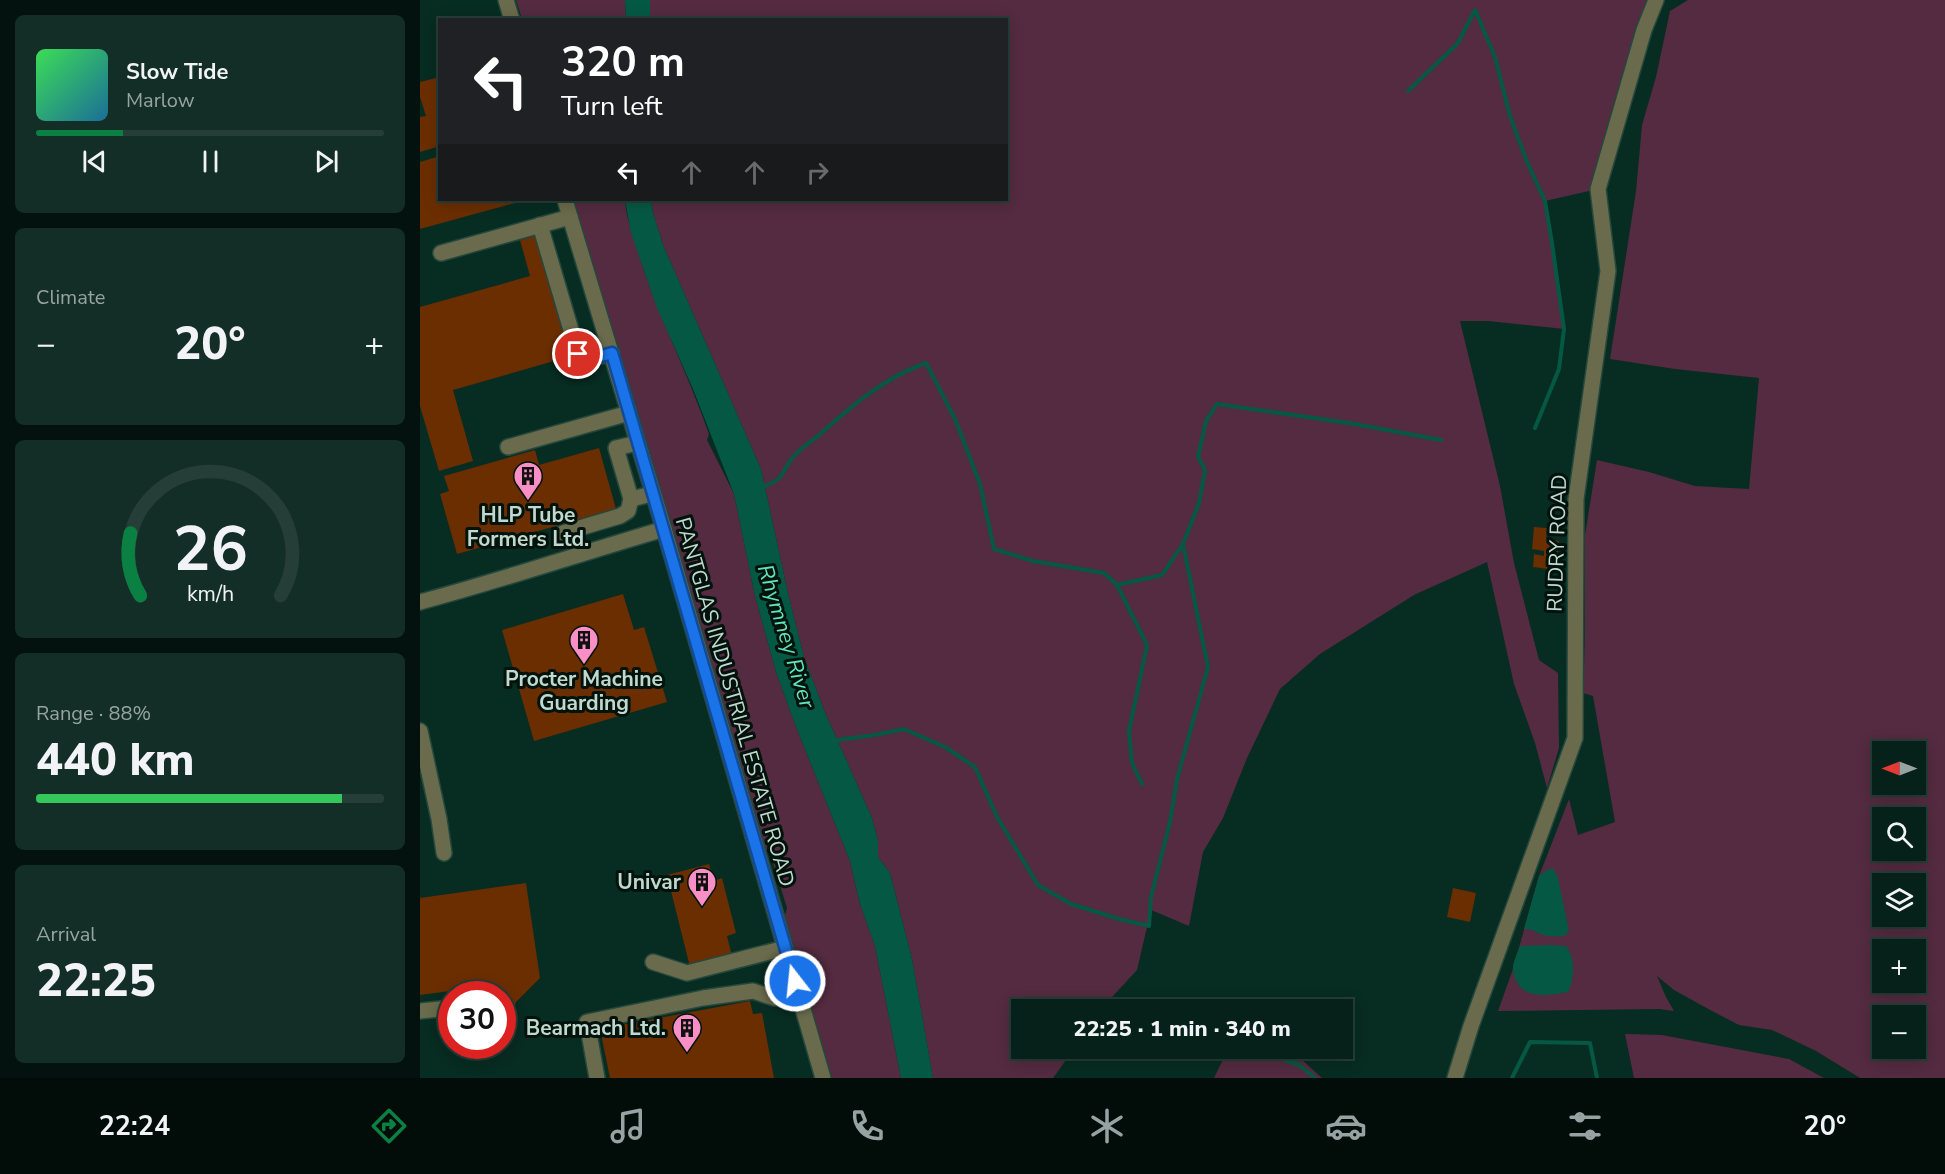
<!DOCTYPE html>
<html lang="en">
<head>
<meta charset="utf-8">
<style>
  :root { --surface:#052119; --page:#132e26; --text:#f1f3f6; --muted:#97a3a2; --line:#263e38; --accent:#0b8043 }
  body { margin:0; font-family:"Nunito Sans",sans-serif; background:var(--page); color:var(--text); height:100vh; display:flex; flex-direction:column; font-size:22px; white-space:nowrap }
  * { box-sizing:border-box; margin:0 }
  p { font-size:20px; color:var(--muted) }
  .icon { flex:none; width:33px; height:33px; fill:none; stroke:currentColor; stroke-width:2; stroke-linecap:round; stroke-linejoin:round }
  .map { position:relative; flex:1; overflow:hidden }
  .drawer { display:flex; flex-direction:column; gap:15px; padding:15px; background:#03120e; width:420px }
  .drawer>* { flex:none }
  .guide { position:absolute; left:18px; top:18px; width:570px; height:183px; border-radius:0px; box-shadow:0 3px 15px #0003,0 0 0 2px var(--line); background:#202124; color:#fff; overflow:hidden }
  .needle { width:39px; rotate:270deg }
  .fabs { position:absolute; left:1452px; top:741px; display:grid; gap:12px }
  .fabs a { display:grid; place-items:center; width:54px; height:54px; border-radius:0px; background:var(--surface); box-shadow:0 3px 15px #0003,0 0 0 2px var(--line); font-size:30px }
  .speed { position:absolute; left:18px; top:981px; display:flex; gap:12px; font-size:30px; font-weight:700; text-align:center }
  .speed>* { display:grid; place-content:center; width:78px; height:78px; border-radius:50%; background:var(--surface); box-shadow:0 3px 15px #0003,0 0 0 2px var(--line); line-height:1 }
  .speed .limit { border:9px solid #d22; background:#fff; color:#111 }
  .pin { position:absolute; display:grid; place-items:center; width:51px; height:51px; color:#fff; margin:-26px; border:3px solid #fff; border-radius:50%; box-shadow:0 2px 6px #0007 }
  .me { position:absolute; width:66px; margin:-33px; rotate:344deg; stroke-linejoin:round; filter:drop-shadow(0 0 4px #0008) }
  .turn { display:flex; align-items:center; gap:21px; height:126px; padding:0 24px; font-size:27px }
  .turn .icon { width:78px; height:78px; stroke-width:2.5 }
  .turn b { display:block; font-size:42px; line-height:51px }
  .lanes { display:flex; align-items:center; height:57px; padding:0 24px; background:#0003; justify-content:center; gap:30px; direction:ltr }
  .lanes .off { opacity:.35 }
  .big { font-size:45px; font-weight:800; line-height:1.1 }
  .drawer .tile { flex:1; display:flex; flex-direction:column; justify-content:center; gap:9px; min-width:0; padding:0 21px; border-radius:9px; background:var(--page) }
  .drawer .dial { align-items:center; gap:0 }
  .dial svg { height:156px; overflow:visible; fill:none; stroke:var(--line); stroke-width:7; stroke-linecap:round; text-anchor:middle }
  .dial text { fill:var(--text); stroke:none }
  .song { display:flex; align-items:center; gap:18px }
  .cover { width:72px; height:72px; border-radius:9px; background:linear-gradient(135deg,hsl(130 70% 55%),hsl(200 70% 35%)) }
  .played { height:6px; border-radius:3px; background:linear-gradient(90deg,var(--accent) 25%,var(--line) 25%) }
  .keys { display:flex; justify-content:space-around; direction:ltr }
  .heat { display:flex; justify-content:space-between; align-items:center; font-size:33px; direction:ltr }
  .charge { height:9px; border-radius:4px; background:linear-gradient(90deg,#34c759 88%,var(--line) 0) }
  .trip { position:absolute; left:591px; top:999px; width:342px; height:60px; border-radius:0px; background:var(--surface); box-shadow:0 3px 15px #0003,0 0 0 2px var(--line); font-weight:800; line-height:60px; text-align:center }
  .menu { display:flex; height:96px; justify-content:space-around; align-items:center; background:#020d0a; color:var(--muted) }
  .menu .icon { width:42px; height:42px }
  .menu .active { color:var(--accent) }
  .menu b { font-size:27px; color:var(--text) }
  main { display:flex; flex:1; min-height:0 }
  .map>svg:first-child { display:block }
</style>
</head>
<body>
<main>
<section class="drawer">
<div class="tile">
<div class="song"><i class="cover"></i><div><b>Slow Tide</b><p>Marlow</p></div></div>
<div class="played"></div>
<div class="keys"><svg class="icon" aria-label="previous" viewBox="0 0 24 24"><path d="M18 5L8 12l10 7zM5 5v14"/></svg><svg class="icon" aria-label="pause" viewBox="0 0 24 24"><path d="M8 5v14M16 5v14"/></svg><svg class="icon" aria-label="next" viewBox="0 0 24 24"><path d="M6 5l10 7-10 7zM19 5v14"/></svg></div>
</div>
<div class="tile"><p>Climate</p>
<div class="heat"><a>−</a><b class="big">20°</b><a>+</a></div>
</div>
<div class="tile dial"><svg viewBox="0 0 100 80">
<path d="M14 69A42 42 0 1 1 86 69"/>
<path d="M14 69A42 42 0 0 1 9 37" stroke="#0b8043"/>
<text x="50" y="56" font-size="32" font-weight="700">26</text>
<text x="50" y="72" font-size="11">km/h</text>
</svg></div>
<div class="tile"><p>Range · 88%</p><b class="big">440 km</b><div class="charge"></div></div>
<div class="tile"><p>Arrival</p><b class="big">22:25</b></div>
</section>
<div class="map">
<svg width="1525" height="1078" viewBox="0 0 1525 1078">
  <rect width="100%" height="100%" fill="#072c21"/>
  <!-- green -->
  <g fill="#542b40" fill-rule="evenodd">
    <polygon points="96,0 205,0 206,19 102,19"/>
    <polygon points="230,0 1237,0 1178,189 1125,201 1144,329 1068,321 1040,321 1080,486 1094,563 1119,660 1138,673 1139,748 1127,788 1115,743 1094,684 1067,562 994,595 900,654 860,689 827,758 803,818 783,852 769,926 731,910 717,970 681,1009 602,1010 602,1048 654,1049 633,1078 513,1078 492,959 470,873 458,857 458,841 452,818 404,710 384,657 369,598 341,469 243,245 233,213 231,200 586,200 586,20 230,19"/>
    <path d="M1268,0H1525V1078H1440L1396,1051L1352,1030L1319,1025L1292,1011L1254,990L1237,976L1246,997L1254,1011L1239,1009L1078,1011L1093,969L1119,876L1149,799L1158,835L1195,822L1173,696L1163,693L1165,638V535L1177,460L1229,472L1275,486L1329,489L1339,378L1255,369L1190,359L1216,191L1222,125L1236,77L1250,11ZM1462,752H1496V784H1462ZM1462,818H1496V850H1462ZM1462,884H1496V916H1462ZM1462,950H1496V982H1462ZM1462,1016H1496V1048H1462Z"/>
    <path d="M152,200H205C206,216 212,233 217,249C236,312 267,371 289,434L287,440L314,494L335,596L356,672L376,727L430,861L440,904L455,946L481,1078H406L363,922L367,908L350,853L338,842Z"/>
    <polygon points="1205,1034 1242,1035 1369,1059 1404,1078 1214,1078"/>
    <polygon points="808,1049 870,1049 902,1078 794,1078"/>
  </g>
  <!-- water -->
  <g fill="#055944">
    <polygon points="205,0 230,0 230,19 206,19"/>
    <polygon points="205,200 231,200 233,213 243,245 341,469 369,598 384,657 404,710 452,818 458,841 458,857 470,873 492,959 513,1078 481,1078 455,946 440,904 430,861 376,727 356,672 335,596 314,494 273,389 237,308 211,233"/>
    <path d="M1128,869H1134L1138,878L1149,931L1144,936C1137,936 1130,937 1123,935C1115,932 1114,929 1104,929L1119,876Z"/>
    <path d="M1129,945L1146,946C1155,957 1155,979 1148,992C1125,996 1098,1001 1093,970C1092,963 1098,952 1100,946Z"/>
  </g>
  <g fill="none" stroke-linecap="round" stroke-linejoin="round">
    <!-- stream -->
    <g stroke="#055944" stroke-width="4">
      <polyline points="988,91 1038,43 1055,10 1075,57 1090,116 1107,162 1125,201 1132,243 1144,329 1139,369 1115,428"/>
      <path d="M345,486C367,477 360,473 373,457C380,449 390,442 398,436C430,407 465,377 506,363L535,419L560,484L574,549L613,561L684,573L697,585L742,575L763,544L788,667L757,779L750,822L731,897L729,926L699,919L651,904L618,885L577,817L555,767L525,747L484,729L455,735L417,740"/>
      <polyline points="763,544 779,503 785,470 778,457 786,421 797,404 929,423 1021,440"/>
      <polyline points="697,585 727,645 709,731 712,763 722,784"/>
      <polyline points="857,1048 862,1059 879,1065 895,1078"/>
      <polyline points="1092,1078 1110,1042 1170,1043 1177,1078"/>
    </g>
  </g>
  <!-- building -->
  <g fill="#6b2e00">
    <polygon points="20,77 20,146 0,152 0,117 6,116 0,97 0,82"/>
    <polygon points="20,156 20,200 94,200 95,203 0,229 0,162"/>
    <polygon points="118,235 155,357 135,362 134,361 33,390 53,461 19,471 0,406 0,307 110,276 100,240"/>
    <polygon points="179,448 196,509 37,554 20,494 29,491 24,476 115,450 119,465"/>
    <polygon points="1114,527 1127,528 1126,539 1139,541 1136,570 1113,567 1114,554 1124,556 1124,551 1112,549"/>
    <polygon points="203,594 214,630 224,627 247,702 114,741 82,630"/>
    <polygon points="289,864 293,881 302,878 316,933 307,936 312,956 270,967 247,875"/>
    <polygon points="106,883 120,978 96,1002 89,1020 82,1021 82,994 39,994 38,990 0,995 0,898"/>
    <polygon points="1033,888 1056,893 1050,922 1027,917"/>
    <polygon points="330,1001 333,1014 342,1013 354,1078 190,1078 180,1029"/>
  </g>
  <g fill="none" stroke-linecap="round" stroke-linejoin="round">
    <!-- minor casing -->
    <g stroke="#25483d" stroke-width="18">
      <g id="minor">
        <polyline points="86,0 92,20"/>
        <polyline points="145,200 244,529 403,1078"/>
        <path d="M120,225L158,354C169,361 181,356 192,353"/>
        <polyline points="21,253 150,217"/>
        <polyline points="88,447 209,413"/>
        <polyline points="211,499 196,448 217,443"/>
        <polyline points="143,533 200,516 208,511 211,499 232,494"/>
        <path d="M0,602C82,580 162,553 244,529"/>
        <polyline points="0,731 19,819 24,853"/>
        <polyline points="233,962 267,973 365,948"/>
        <polyline points="0,1011 30,1008"/>
        <polyline points="177,1078 167,1022 283,998 333,991 354,998 379,997"/>
        <polyline points="1035,1078 1051,1026 1155,738 1156,499 1188,271 1178,189 1224,30 1236,0"/>
      </g>
    </g>
    <!-- minor -->
    <use href="#minor" stroke="#6a6b4c" stroke-width="15"/>
  </g>
  <g fill="none" stroke-linecap="round" stroke-linejoin="round">
    <!-- route casing -->
    <g stroke="#114b97" stroke-width="15">
      <path id="route" d="M158,354C169,361 181,356 192,353L375,981"/>
    </g>
    <!-- route -->
    <use href="#route" stroke="#1a73e8" stroke-width="10"/>
  </g>
  <!-- icons -->
  <defs>
    <g id="building-pin" transform="scale(1.5)"><path d="M0 17L-7.5 6A9.5 9.5 0 1 1 7.5 6Z" fill="#fa8fc6" stroke="#02120c"/><path d="M-4-6H4V6H1V3H-1V6H-4ZM-2.5-4.3h1.7v1.8h-1.7ZM.8-4.3h1.7v1.8H.8ZM-2.5-1h1.7V.8h-1.7ZM.8-1h1.7V.8H.8Z" fill="#111"/></g>
  </defs>
  <g fill-rule="evenodd">
    <use href="#building-pin" x="108" y="476"/>
    <use href="#building-pin" x="164" y="640"/>
    <use href="#building-pin" x="282" y="882"/>
    <use href="#building-pin" x="267" y="1028"/>
  </g>
  <g text-anchor="middle" stroke-width="6" stroke-linejoin="round" paint-order="stroke">
    <!-- poi labels -->
    <g font-size="21" font-weight="bold" fill="#c0d8ce" stroke="#02120c">
      <text x="108" y="522">HLP Tube<tspan x="108" dy="24">Formers Ltd.</tspan></text>
      <text x="164" y="686">Procter Machine<tspan x="164" dy="24">Guarding</tspan></text>
      <text x="261" y="889" text-anchor="end">Univar</text>
      <text x="246" y="1035" text-anchor="end">Bearmach Ltd.</text>
    </g>
    <!-- street labels -->
    <g font-size="21" fill="#c0d8ce" stroke="#02120c">
      <text transform="translate(1137 543) rotate(-88)" y="7">RUDRY ROAD</text>
      <text transform="translate(315 702) rotate(74)" y="7">PANTGLAS INDUSTRIAL ESTATE ROAD</text>
    </g>
    <!-- water labels -->
    <g font-size="22" font-style="italic" fill="#60e3b9" stroke="#02120c">
      <text transform="translate(367 636) rotate(73)" y="8">Rhymney River</text>
    </g>
  </g>
</svg>
<div class="fabs">
<a><svg class="needle" viewBox="-14 -14 28 28"><path d="M0-13l5 13h-10z" fill="#e53935"/><path d="M0 13l5-13h-10z" fill="#97a3a2"/></svg></a>
<a><svg class="icon" aria-label="search" viewBox="0 0 24 24"><circle cx="10" cy="10" r="6"/><path d="M15 15l6 6"/></svg></a>
<a><svg class="icon" aria-label="layers" viewBox="0 0 24 24"><path d="M12 4l9 5-9 5-9-5zM3 14l9 5 9-5"/></svg></a>
<a>+</a>
<a>−</a>
</div>
<div class="speed"><div class="limit">30</div></div>
<div class="pin" style="left:158px;top:354px;background:#d93025"><svg class="icon" aria-label="arrive" viewBox="0 0 24 24"><path d="M6 21V4h12l-3 4 3 4H6"/></svg></div>
<svg class="me" style="left:375px;top:981px" viewBox="-20 -20 40 40"><circle r="17" fill="#1a73e8" stroke="#fff" stroke-width="3"/><path d="M0-11L8 9 0 5-8 9z" fill="#fff"/></svg>
<div class="trip">22:25 · 1 min · 340 m</div>
<div class="guide">
<div class="turn"><svg class="icon" aria-label="left" viewBox="0 0 24 24"><path d="M17 20v-9H6M10 6l-5 5 5 5"/></svg><div><b>320 m</b>Turn left</div></div>
<div class="lanes"><svg class="icon" aria-label="left" viewBox="0 0 24 24"><path d="M17 20v-9H6M10 6l-5 5 5 5"/></svg><svg class="icon off" aria-label="ahead" viewBox="0 0 24 24"><path d="M12 20V5M6 11l6-6 6 6"/></svg><svg class="icon off" aria-label="ahead" viewBox="0 0 24 24"><path d="M12 20V5M6 11l6-6 6 6"/></svg><svg class="icon off" aria-label="right" viewBox="0 0 24 24"><path d="M7 20v-9h11M14 6l5 5-5 5"/></svg></div>
</div>
</div>
</main>
<nav class="menu">
<b>22:24</b>
<svg class="icon active" aria-label="directions" viewBox="0 0 24 24"><path d="M12 3l9 9-9 9-9-9zM9 14v-3h6M13 9l2 2-2 2"/></svg>
<svg class="icon" aria-label="music" viewBox="0 0 24 24"><path d="M9 18V5l10-2v13"/><circle cx="6" cy="18" r="3"/><circle cx="16" cy="16" r="3"/></svg>
<svg class="icon" aria-label="phone" viewBox="0 0 24 24"><path d="M5 4h4l2 5-3 2q2 4 5 5l2-3 5 2v4C11 20 4 13 5 4z"/></svg>
<svg class="icon" aria-label="climate" viewBox="0 0 24 24"><path d="M12 3v18M4 7l16 10M4 17L20 7"/></svg>
<svg class="icon" aria-label="car" viewBox="0 0 24 24"><path d="M5 17H2v-5l4-1 3-4h7l3 4 3 1v5h-3M9 17h6M6 11h13"/><circle cx="7" cy="17" r="2"/><circle cx="17" cy="17" r="2"/></svg>
<svg class="icon" aria-label="filters" viewBox="0 0 24 24"><path d="M4 7h16M4 17h16"/><circle cx="9" cy="7" r="2"/><circle cx="15" cy="17" r="2"/></svg>
<b>20°</b>
</nav>
</body>
</html>
